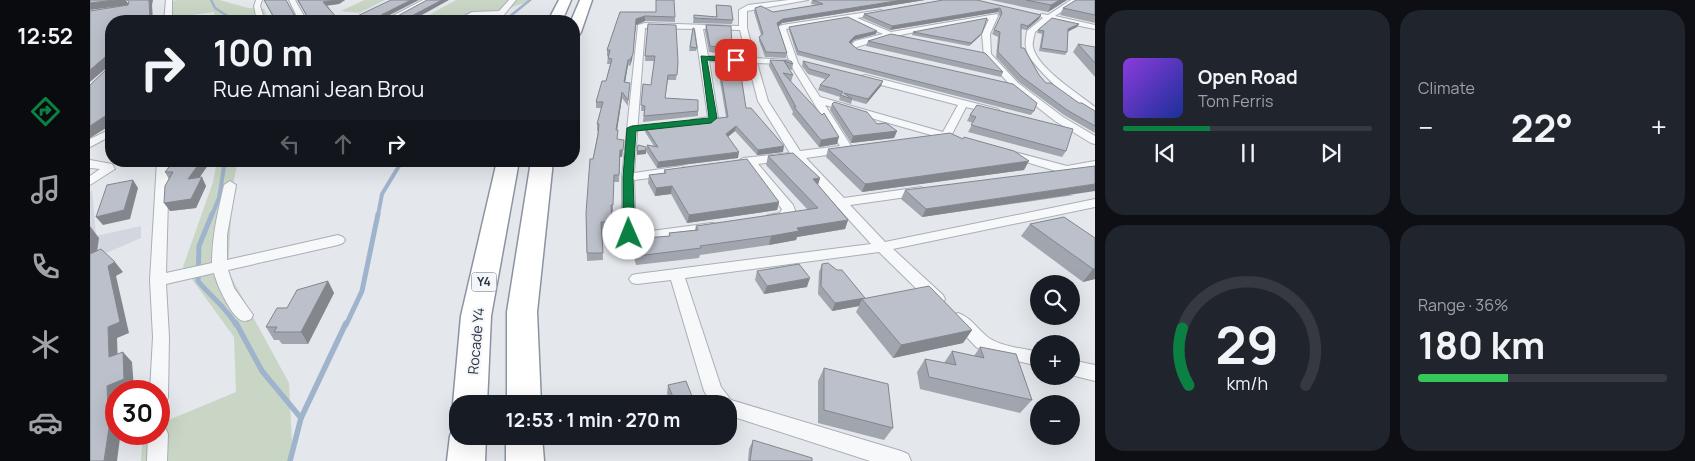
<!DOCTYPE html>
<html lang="en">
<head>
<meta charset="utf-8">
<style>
  :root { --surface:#171b24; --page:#20242c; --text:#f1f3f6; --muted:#9ea1a6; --line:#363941; --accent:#0b8043 }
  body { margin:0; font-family:Manrope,sans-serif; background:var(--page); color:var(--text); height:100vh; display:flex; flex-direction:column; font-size:19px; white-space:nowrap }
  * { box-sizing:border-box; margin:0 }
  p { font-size:16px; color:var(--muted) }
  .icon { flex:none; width:28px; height:28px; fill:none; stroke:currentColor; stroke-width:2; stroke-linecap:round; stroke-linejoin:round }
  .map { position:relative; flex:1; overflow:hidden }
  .drawer { display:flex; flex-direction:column; gap:10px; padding:10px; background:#0d0f14; width:600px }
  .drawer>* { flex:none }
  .guide { position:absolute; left:15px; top:15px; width:475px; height:152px; border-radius:20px; box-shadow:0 5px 20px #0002; background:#171b24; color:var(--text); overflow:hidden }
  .fabs { position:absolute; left:940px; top:275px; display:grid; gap:10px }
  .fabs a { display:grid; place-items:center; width:50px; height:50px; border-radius:50%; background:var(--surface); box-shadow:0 5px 20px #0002; font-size:25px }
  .speed { position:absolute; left:15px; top:380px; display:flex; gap:10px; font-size:25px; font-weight:700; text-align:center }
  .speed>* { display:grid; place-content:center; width:65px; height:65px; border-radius:50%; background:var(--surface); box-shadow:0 5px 20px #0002; line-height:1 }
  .speed .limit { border:8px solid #d22; background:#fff; color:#111 }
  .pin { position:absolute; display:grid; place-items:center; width:42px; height:42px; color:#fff; margin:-21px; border-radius:10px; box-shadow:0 2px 8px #0006 }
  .me { position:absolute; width:55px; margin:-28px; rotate:359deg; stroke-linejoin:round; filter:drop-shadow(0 0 4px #0008) }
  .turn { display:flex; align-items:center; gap:18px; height:105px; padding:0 25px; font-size:22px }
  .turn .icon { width:65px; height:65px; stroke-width:2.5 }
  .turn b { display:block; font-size:35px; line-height:42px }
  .lanes { display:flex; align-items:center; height:48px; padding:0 25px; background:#0003; justify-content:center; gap:25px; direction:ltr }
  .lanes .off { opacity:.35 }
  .big { font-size:38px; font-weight:700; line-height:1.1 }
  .drawer .widget { flex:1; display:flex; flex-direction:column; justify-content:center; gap:8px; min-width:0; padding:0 18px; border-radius:20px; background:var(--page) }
  .drawer .dial { align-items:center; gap:0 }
  .dial svg { height:130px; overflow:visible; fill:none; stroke:var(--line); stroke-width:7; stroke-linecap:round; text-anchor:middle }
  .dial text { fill:var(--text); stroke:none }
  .song { display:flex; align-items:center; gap:15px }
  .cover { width:60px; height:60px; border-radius:8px; background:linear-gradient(135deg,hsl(270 70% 55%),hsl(230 70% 35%)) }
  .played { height:5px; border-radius:2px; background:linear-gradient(90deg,var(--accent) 35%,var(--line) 35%) }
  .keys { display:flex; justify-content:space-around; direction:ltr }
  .heat { display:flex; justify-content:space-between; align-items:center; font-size:28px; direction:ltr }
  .charge { height:8px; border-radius:4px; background:linear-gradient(90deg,#34c759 36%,var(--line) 0) }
  .drawer .tiles { flex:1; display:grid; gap:10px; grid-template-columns:repeat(2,1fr) }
  .trip { position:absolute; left:359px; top:395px; width:288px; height:50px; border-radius:20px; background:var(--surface); box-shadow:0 5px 20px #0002; font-weight:700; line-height:50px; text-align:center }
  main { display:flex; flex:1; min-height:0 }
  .tabs { display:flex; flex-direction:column; width:90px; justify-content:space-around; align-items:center; background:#090b0e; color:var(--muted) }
  .tabs .icon { width:35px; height:35px }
  .tabs .current { color:var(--accent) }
  .tabs b { font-size:22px; color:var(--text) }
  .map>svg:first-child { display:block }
</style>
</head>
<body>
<main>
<nav class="tabs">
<b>12:52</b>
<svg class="icon current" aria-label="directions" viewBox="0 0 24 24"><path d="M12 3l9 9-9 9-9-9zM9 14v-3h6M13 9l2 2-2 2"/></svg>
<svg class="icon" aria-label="music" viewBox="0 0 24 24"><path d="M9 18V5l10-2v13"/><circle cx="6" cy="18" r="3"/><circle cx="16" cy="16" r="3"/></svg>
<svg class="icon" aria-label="phone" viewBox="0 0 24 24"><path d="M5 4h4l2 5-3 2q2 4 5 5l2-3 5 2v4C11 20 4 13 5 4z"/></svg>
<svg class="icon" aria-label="climate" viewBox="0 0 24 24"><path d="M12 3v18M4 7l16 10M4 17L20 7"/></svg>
<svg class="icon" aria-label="car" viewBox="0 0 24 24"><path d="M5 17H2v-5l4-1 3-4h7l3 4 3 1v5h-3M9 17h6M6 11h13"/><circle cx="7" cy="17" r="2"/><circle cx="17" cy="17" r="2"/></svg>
</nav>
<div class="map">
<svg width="1005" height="461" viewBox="0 0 1005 461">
  <rect width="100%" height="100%" fill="#e4e7ec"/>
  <!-- built -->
  <polygon fill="#d2d6de" points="2,190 6,236 51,226 51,238 0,260 0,192"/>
  <!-- green -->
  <g fill="#c9d6c5">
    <polygon points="86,0 130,0 158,8 174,9 179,21 125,21 124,12 74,19 77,3"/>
    <polygon points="274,0 295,0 269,13 251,11"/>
    <polygon points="366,0 442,0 384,21 328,21"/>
    <polygon points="127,161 148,161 143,184 138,271 199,383 203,461 51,461 53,434 69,434 69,424 146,392 144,337 93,267 123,182"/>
  </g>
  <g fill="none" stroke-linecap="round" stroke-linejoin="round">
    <!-- stream-far3 -->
    <g stroke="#9fb4cc" stroke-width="2.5">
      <polyline points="121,0 125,8 145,21"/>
      <polyline points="414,21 440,0"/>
    </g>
    <!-- stream-far2 -->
    <g stroke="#9fb4cc" stroke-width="4">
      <polyline points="122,215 129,198 135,161"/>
      <polyline points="288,215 292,194 312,161"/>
    </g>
    <!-- stream-far1 -->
    <g stroke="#9fb4cc" stroke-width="5">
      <path d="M122,214L109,246L108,281C120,296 137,308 146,325"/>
      <polyline points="256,325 272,291 288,214"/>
    </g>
    <!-- stream -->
    <g stroke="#9fb4cc" stroke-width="5.5">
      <polyline points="146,323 172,371 211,418 200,461"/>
      <polyline points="211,418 256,323"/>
    </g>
    <!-- street casing -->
    <g stroke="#a9aeb7" stroke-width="2">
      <g id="street">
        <polygon points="76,0 82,0 82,21 74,21"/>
        <polygon points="166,0 172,0 170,6 175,21 167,21 164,6"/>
        <polygon points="199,0 205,0 217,21 209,21"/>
        <polygon points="333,0 341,0 302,21 293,21"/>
        <polygon points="419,0 426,0 414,15 383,16 374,21 365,21 382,12 409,11"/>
        <path d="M698,0H718L657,11V28L665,58L699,60L688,27L692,25L791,10L795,12L794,14L767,18L801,32L907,14L908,16L900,34L901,54L928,83L973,117L1005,136V144L1001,143L965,121L922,87L894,56L892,34L899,19C854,27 807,33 764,48L760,46L765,41L793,34L758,19L696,29L708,63L730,97L853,132L868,105L772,80V76L775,75L908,109L909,111L904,114L876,107L860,138L841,141L836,138L841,135L735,105L763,149L757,152L716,158L754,198L831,187L837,191L831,195L760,205L795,242L1005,199V207L803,249L853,295L855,299L853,303L847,305L841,303L789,252L595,278L631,387L641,400L811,451L818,454L821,461H780L638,415V404H622L614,391L581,280L547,284L542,283L539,279L542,275L547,274L781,244L704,159L668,164L703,205L706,213C700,220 687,223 678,221L676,218L678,215L690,213L692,209L657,165L649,164L647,162L653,158L700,153L668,101L658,63L619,61L628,118L618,124H601L600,122L601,120L618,117L605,29L555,28L544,173L592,166L598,170L592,174L544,180L546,233L622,223L627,224L629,227L627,230L622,231L546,243L536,240L532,234V177L548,25L555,23L649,26V10L658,5ZM613,29L650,30L657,58L618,56ZM667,63L700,64L750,146L710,151L678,101Z"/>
        <path d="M981,0H989L965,16L1005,25V29L960,20L945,32C944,37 942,43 943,47C947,68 989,94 1005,107V115C990,111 945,69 938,54C934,46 936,39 937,31L953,18L950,16L951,14L958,15Z"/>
        <polygon points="21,129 21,136 0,147 0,139"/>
        <polygon points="917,150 977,166 1005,161 1005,169 976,174 913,155 911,153"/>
        <polygon points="0,160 22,164 25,169 0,185 0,176 10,169 0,168"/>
        <path d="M67,161H79L76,273L122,263C122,236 128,211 134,185L140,181L146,185L137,235V260L248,235L253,237L255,240L253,243L248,245L138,270L144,288L163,315L161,319C157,321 153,322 149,319C139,311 127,285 124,273L76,284L79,337L78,397L76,403L69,405V391H60L63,337L60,280Z"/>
        <path d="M868,313C881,317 888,330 899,338C913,347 932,348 949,352V366L901,355L886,347L860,319L862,315Z"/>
        <polygon points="981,360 1005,365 1005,381 981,375"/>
        <polygon points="69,425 75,427 78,434 77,461 57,461 58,434 69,434"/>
      </g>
    </g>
    <!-- highway casing -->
    <g stroke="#8b94a3" stroke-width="3">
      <g id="highway">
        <polygon points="469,0 481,0 472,21 458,21"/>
        <polygon points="490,0 502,0 491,32 489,35 484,36 484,21 481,21"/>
        <polygon points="407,161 429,161 401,316 397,404 368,404 368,414 363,404 371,316"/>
        <polygon points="441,161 463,161 447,312 451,404 417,404 417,312"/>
        <polygon points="368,423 368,436 396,436 395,461 357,461 360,436 365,424"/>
        <polygon points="416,436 452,436 454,461 416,461"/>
      </g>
    </g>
    <!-- street -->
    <use href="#street" fill="#f7f8fa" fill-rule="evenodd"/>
    <!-- highway -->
    <use href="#highway" fill="#fff" fill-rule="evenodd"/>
  </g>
  <!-- wall -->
  <g fill="#a1a5ae">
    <polygon points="174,0 196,0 206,18 216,19 217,17 207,0 255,0 249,4 237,5 248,21 185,21"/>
    <polygon points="722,0 835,0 692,23 688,26 697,53 696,58 675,57 669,41 669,37 671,35 664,12 665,8 683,12 726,5 721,4"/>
    <polygon points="853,0 951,15 949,19 936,30 931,29 931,48 949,75 956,83 989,103 1005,111 1005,133 974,115 929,82 906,57 908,37 902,34 910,17 908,12 800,30 772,18 774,14"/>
    <polygon points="900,0 977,0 958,12"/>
    <polygon points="1005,0 1005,23 970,15 973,8"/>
    <polygon points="626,5 643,20 642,24 603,23 604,15 626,17"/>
    <polygon points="530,12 585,17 585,22 555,21 546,25 542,60 540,66 538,65 535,82 539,89 538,106 532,98 527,130 527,139 533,147 532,157 530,157 529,182 523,182 523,212 522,212 522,229 512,229 513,260 497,261 496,213 503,159 508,131 507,131 507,124 511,108 506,108 506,102 516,81 520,64 517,64 518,56 517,56 517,50"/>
    <polygon points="558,24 588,62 586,80 578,80 575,98 608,111 608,116 553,122 554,111 551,111 553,84 561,85 564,61 555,61"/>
    <polygon points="616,25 642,49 641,55 619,52 615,31"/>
    <polygon points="699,27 786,34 764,40 761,43 767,49 944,111 941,115 707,55 699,30"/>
    <polygon points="987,27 978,32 977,52 975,55 949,51 952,34 947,33 948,30"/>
    <polygon points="603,28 607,48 606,51 599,51"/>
    <polygon points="823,32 890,36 879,46 822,35"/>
    <polygon points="778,41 913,72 911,77 776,46"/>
    <polygon points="988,44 1005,47 1005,77 983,52"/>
    <polygon points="628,58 656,108 693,152 667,155 645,131 638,137 648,158 567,168 556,151 557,145 564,146 555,132 555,127 636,117 627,63"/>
    <polygon points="680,60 701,61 703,64 702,70 699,69 703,75 701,82 747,144 729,147 702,114 703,112 679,66"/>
    <polygon points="713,61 791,86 776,104 762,100 761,104 749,100 750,97 728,90 730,85 735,79 718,74 712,66"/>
    <polygon points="742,104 787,124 807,131 804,138 761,143 740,110"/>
    <polygon points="887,105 976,151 972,157 878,132 883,123 877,121 880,115"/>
    <polygon points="738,149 934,170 772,192 736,157"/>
    <polygon points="678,156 730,178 728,185 758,220 755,229 707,237 706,240 679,245 610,255 609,258 546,265 542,248 542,239 579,236 579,233 605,230 606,226 718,210 676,165"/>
    <polygon points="84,161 109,178 116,186 106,208 80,211 79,179 75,172"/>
    <polygon points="574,170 689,202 687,210 597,223 581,194 565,196 558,183 559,175 574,173"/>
    <polygon points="815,190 984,195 832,217 811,199"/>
    <polygon points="940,224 1005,238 1005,279 993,282 931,236"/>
    <polygon points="732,264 775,298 775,299 882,330 873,343 803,358 766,312 769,306 742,311 728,294 729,272"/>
    <polygon points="667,271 717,287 674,294 665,280"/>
    <polygon points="238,281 244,293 218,344 192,344 189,340 184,340 176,327 197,308"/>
    <polygon points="890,347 942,400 930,413 830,389 827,372 835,359 854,363 862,351 884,356"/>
    <polygon points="734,368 803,428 794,440 728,423 728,381"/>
    <polygon points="578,385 605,404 581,404 577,394"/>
    <polygon points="663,440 722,461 658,461 659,449"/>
  </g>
  <!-- shaded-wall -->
  <g fill="#83868d">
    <polygon points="25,0 36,0 39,5 0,10 0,3"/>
    <polygon points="59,0 63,0 62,5 63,21 60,21"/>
    <polygon points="245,0 255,0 249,4 235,6 233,2"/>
    <polygon points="321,0 329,0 292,19 291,18 291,15"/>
    <polygon points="352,0 359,0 321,21 312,21"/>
    <polygon points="812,0 835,0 692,23 686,28 687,23 693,19"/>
    <polygon points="970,0 977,0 958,12 961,5"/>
    <polygon points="910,8 908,12 800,30 802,26"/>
    <polygon points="951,15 949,19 936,30 938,26"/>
    <polygon points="555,16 555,21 546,25 542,60 540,66 546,19"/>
    <polygon points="247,18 248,21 238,21"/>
    <polygon points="989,24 987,27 976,32 978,29"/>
    <polygon points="787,31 786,34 764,40 758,46 759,42 765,36"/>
    <polygon points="892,33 890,36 879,46 881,43"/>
    <polygon points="15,57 20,65 0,82 0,70"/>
    <polygon points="538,60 538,65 534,89 534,82"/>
    <polygon points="793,81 791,86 776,104 778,99"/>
    <polygon points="532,92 532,98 526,137 526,130"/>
    <polygon points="21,112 21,125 0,138 0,126"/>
    <polygon points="646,126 645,131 635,139 636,134"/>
    <polygon points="807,131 804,138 761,143 763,136"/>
    <polygon points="749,137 747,144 729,147 731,140"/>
    <polygon points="534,140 532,157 530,157 530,150"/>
    <polygon points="694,146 693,152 667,155 668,150"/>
    <polygon points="556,150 556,154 547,155 547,151"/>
    <polygon points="649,152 648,158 567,168 568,162"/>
    <polygon points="111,161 121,161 103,187 98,179"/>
    <polygon points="939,161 934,170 772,192 775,184"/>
    <polygon points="112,177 116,186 106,208 80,211 74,203"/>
    <polygon points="730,178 727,187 723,179"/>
    <polygon points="43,180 48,188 40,219 13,225 6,217"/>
    <polygon points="1005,184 1005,191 832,217 836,209"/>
    <polygon points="582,186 581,194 565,196 566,188"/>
    <polygon points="689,202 687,210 597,223 599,215"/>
    <polygon points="758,220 755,229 707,237 706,240 679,245 681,236 707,228"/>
    <polygon points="0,226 9,238 7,252 0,254"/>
    <polygon points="25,262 33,272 26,276 39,333 27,338 28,368 19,357 18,327 18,266"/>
    <polygon points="1003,269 1005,269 1005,279 993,282"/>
    <polygon points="720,278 717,287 674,294 677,286"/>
    <polygon points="238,281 244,293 218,344 211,332"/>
    <polygon points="775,298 774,301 772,299 769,306 742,311 745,303"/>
    <polygon points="882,330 873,343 803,358 811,345"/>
    <polygon points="33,352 42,362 44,389 39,391 26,391 26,434 30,434 30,438 27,461 14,461 17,386"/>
  </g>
  <!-- building -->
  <g fill="#bbc0ca" stroke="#83868d">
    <polygon points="0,0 25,0 0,3"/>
    <polygon points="37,0 59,0 60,21 21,21 21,112 0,126 0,85 18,68 18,57 15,57 0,70 0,11 38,5 39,2"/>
    <polygon points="174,0 196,0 206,18 216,19 217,16 208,0 245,0 233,2 247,18 238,21 186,21"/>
    <polygon points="301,0 321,0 291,15 291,18 302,19 337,0 352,0 312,21 261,21 261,19"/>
    <polygon points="566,0 584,0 585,17 555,16 546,19 543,54 540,60 538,60 534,82 540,83 538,100 532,92 526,130 528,130 527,139 534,140 533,150 530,150 529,175 524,175 523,205 521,205 522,222 511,222 513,253 497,253 496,213 500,159 503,159 508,135 509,124 507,124 513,102 506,102 512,81 516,81 522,59 518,58 520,50 517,50 530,12 566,12"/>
    <polygon points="723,0 812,0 693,19 687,23 697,53 676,52 669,37 673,34 665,8 671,6 683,12 733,4"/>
    <polygon points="853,0 887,0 951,15 938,26 931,24 931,48 934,48 949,75 956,83 961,83 989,103 992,103 1005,111 1005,126 977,110 932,77 908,52 910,32 904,30 912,13 910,8 802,26 774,14"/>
    <polygon points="936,0 970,0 961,5"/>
    <polygon points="986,0 1005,0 1005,15 973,8"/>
    <polygon points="626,5 641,6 643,20 604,18 604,15 627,17"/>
    <polygon points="758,17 787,31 765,36 759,42 767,49 923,84 947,103 944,111 708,51 699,27"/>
    <polygon points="897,18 892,33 881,43 823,32"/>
    <polygon points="962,18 989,24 978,29 977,52 951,48 954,31 948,30"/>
    <polygon points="558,24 586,25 588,62 587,75 578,75 575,98 608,100 608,111 554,116 555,106 551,105 553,84 561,85 565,56 555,56"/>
    <polygon points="616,25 641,26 642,49 620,46"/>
    <polygon points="603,28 604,28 607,48 600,47"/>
    <polygon points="801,34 895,53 913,72 778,41"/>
    <polygon points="988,44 1005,47 1005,63"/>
    <polygon points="628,58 645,59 652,82 656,108 661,108 694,146 668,150 646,126 636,134 649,152 568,162 557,145 568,147 555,127 638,117"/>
    <polygon points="680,60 701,61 703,64 694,61 703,75 693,73 732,115 734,113 749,137 731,140 704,107 706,107"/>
    <polygon points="713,61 793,81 778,99 754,93 762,99 750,95 753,92 746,89 730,85 740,75 719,69"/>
    <polygon points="744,102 777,112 787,124 796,123 807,131 763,136 742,104"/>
    <polygon points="887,105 983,129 976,151 881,125 886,117 880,115"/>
    <polygon points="860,133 873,139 874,137 924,151 939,161 775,184 738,149"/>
    <polygon points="548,145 556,147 556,150 547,151"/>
    <polygon points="703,153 730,178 723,179 758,220 707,228 709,231 681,236 610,246 611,248 547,256 542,239 580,236 579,233 608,230 606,226 728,208 678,156"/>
    <polygon points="657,159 689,202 599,215 582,186 566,188 559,175 576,173 574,170"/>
    <polygon points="84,161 111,161 98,179 112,177 101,199 74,203 75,186 83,172 75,172"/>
    <polygon points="1005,166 1005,184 836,209 815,190"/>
    <polygon points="43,180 34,210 6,217 17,185"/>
    <polygon points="974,217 1005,238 1005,269 1003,269 940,224"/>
    <polygon points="11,249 25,262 18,266 30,322 18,327 19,357 33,352 34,379 17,386 19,428 14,461 0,461 0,254"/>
    <polygon points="738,263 747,270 752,270 775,298 745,303 731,286 732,264"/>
    <polygon points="709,264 720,278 677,286 667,271"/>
    <polygon points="238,281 211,332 184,332 187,327 176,327 187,308 197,308 207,290"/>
    <polygon points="839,286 882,330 811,345 772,299"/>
    <polygon points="890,347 926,354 942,400 839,377 835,359 866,365 862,351 894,358"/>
    <polygon points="734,368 798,384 803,428 734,410"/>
    <polygon points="596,381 605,404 586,404 578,385"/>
    <polygon points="663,440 722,458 722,461 660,461"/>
  </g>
  <!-- route -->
  <polygon fill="#0b8043" stroke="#07532c" points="611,56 646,58 649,60 646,62 617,60 627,118 621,123 546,131 543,177 545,234 543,237 535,237 533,234 533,177 537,128 542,126 619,118"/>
  <g text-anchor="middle" stroke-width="4.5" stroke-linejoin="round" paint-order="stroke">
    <!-- shield labels -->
    <rect fill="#f4f6f9" stroke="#676e7b" stroke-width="1" x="381.5" y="272.5" width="25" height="19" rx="4"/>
    <g font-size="12" font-weight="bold" fill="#2b3445">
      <text x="394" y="286">Y4</text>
    </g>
    <!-- street labels -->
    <g font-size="14" fill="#2b3445" stroke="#f4f6f9">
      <text transform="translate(386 341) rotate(-85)" y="5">Rocade Y4</text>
    </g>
  </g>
</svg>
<div class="fabs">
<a><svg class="icon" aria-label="search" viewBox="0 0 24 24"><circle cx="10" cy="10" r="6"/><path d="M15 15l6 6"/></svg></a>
<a>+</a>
<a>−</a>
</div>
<div class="speed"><div class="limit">30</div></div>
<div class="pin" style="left:646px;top:60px;background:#d93025"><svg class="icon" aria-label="arrive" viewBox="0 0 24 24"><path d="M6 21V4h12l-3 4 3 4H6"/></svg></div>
<svg class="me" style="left:539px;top:234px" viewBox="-20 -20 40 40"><circle r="19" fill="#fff"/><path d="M0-13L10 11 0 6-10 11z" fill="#0b8043"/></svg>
<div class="trip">12:53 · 1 min · 270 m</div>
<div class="guide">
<div class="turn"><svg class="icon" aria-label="right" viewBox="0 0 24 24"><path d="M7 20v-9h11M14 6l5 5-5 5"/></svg><div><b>100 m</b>Rue Amani Jean Brou</div></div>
<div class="lanes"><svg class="icon off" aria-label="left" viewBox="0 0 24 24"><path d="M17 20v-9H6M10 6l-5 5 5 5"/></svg><svg class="icon off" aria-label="ahead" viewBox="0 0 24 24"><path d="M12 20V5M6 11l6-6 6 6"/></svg><svg class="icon" aria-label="right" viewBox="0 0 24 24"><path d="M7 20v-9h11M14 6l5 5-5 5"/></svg></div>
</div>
</div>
<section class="drawer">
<div class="tiles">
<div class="widget">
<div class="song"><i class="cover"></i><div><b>Open Road</b><p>Tom Ferris</p></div></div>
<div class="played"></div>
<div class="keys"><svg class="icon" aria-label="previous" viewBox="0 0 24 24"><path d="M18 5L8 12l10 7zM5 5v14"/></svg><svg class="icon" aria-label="pause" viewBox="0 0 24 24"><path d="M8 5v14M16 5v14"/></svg><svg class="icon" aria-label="next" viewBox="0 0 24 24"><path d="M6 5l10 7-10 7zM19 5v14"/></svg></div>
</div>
<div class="widget"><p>Climate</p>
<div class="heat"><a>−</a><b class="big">22°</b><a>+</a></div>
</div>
<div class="widget dial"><svg viewBox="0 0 100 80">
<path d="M14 69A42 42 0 1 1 86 69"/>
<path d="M14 69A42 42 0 0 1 10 34" stroke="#0b8043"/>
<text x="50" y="56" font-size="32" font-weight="700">29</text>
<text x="50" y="72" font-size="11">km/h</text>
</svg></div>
<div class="widget"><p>Range · 36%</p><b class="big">180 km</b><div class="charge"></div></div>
</div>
</section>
</main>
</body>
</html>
